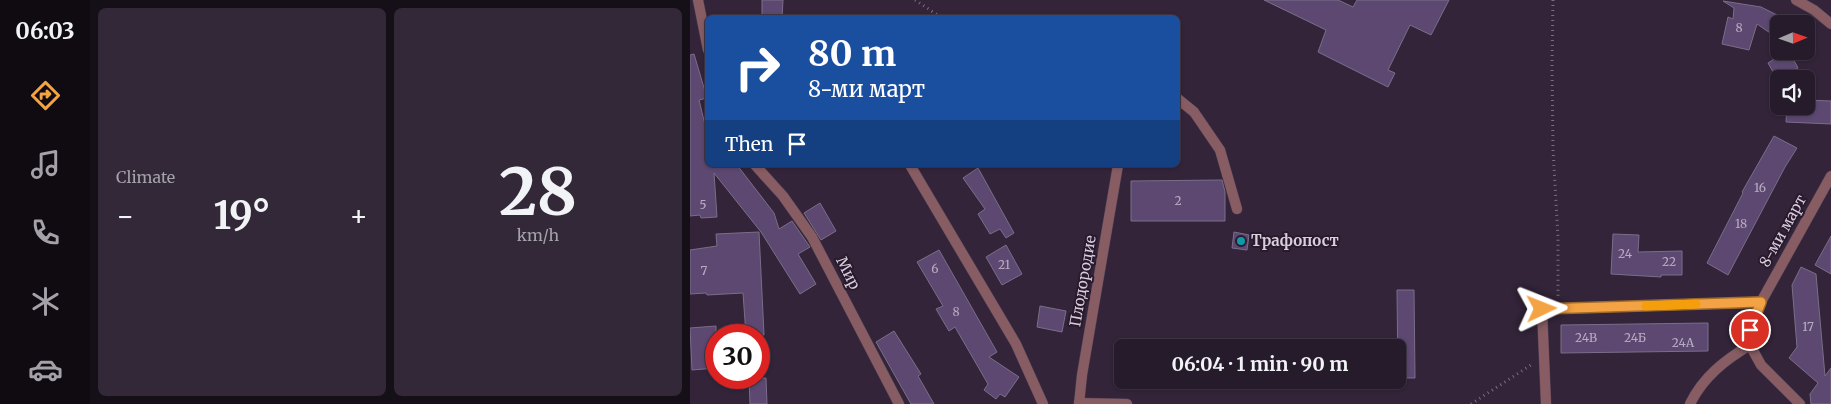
<!DOCTYPE html>
<html lang="en">
<head>
<meta charset="utf-8">
<style>
  :root { --surface:#261b2b; --page:#322837; --text:#f1f3f6; --muted:#a4a1a9; --line:#423947; --accent:#f4a344 }
  body { margin:0; font-family:Merriweather,serif; background:var(--page); color:var(--text); height:100vh; display:flex; flex-direction:column; font-size:19px; white-space:nowrap }
  * { box-sizing:border-box; margin:0 }
  p { font-size:16px; color:var(--muted) }
  .icon { flex:none; width:28px; height:28px; fill:none; stroke:currentColor; stroke-width:2; stroke-linecap:round; stroke-linejoin:round }
  .map { position:relative; flex:1; overflow:hidden }
  .sheet { display:flex; flex-direction:column; gap:8px; padding:8px; background:#150f18; width:600px }
  .sheet>* { flex:none }
  .top-card { position:absolute; left:15px; top:15px; width:475px; height:152px; border-radius:8px; box-shadow:0 1px 4px #0004,0 0 0 1px var(--line); background:#1a4fa0; color:#fff; overflow:hidden }
  .needle { width:32px; rotate:88deg }
  .tools { position:absolute; left:1080px; top:15px; display:grid; gap:10px }
  .tools a { display:grid; place-items:center; width:45px; height:45px; border-radius:8px; background:var(--surface); box-shadow:0 1px 4px #0004,0 0 0 1px var(--line); font-size:25px }
  .speed { position:absolute; left:15px; top:324px; display:flex; gap:10px; font-size:25px; font-weight:700; text-align:center }
  .speed>* { display:grid; place-content:center; width:65px; height:65px; border-radius:50%; background:var(--surface); box-shadow:0 1px 4px #0004,0 0 0 1px var(--line); line-height:1 }
  .speed .limit { border:8px solid #d22; background:#fff; color:#111 }
  .pin { position:absolute; display:grid; place-items:center; width:42px; height:42px; color:#fff; margin:-21px; border:2px solid #fff; border-radius:50%; box-shadow:0 1px 5px #0007 }
  .me { position:absolute; width:55px; margin:-28px; rotate:88deg; stroke-linejoin:round; filter:drop-shadow(0 0 4px #0008) }
  .turn { display:flex; align-items:center; gap:18px; height:105px; padding:0 20px; font-size:22px }
  .turn .icon { width:65px; height:65px; stroke-width:2.5 }
  .turn b { display:block; font-size:35px; line-height:42px }
  .then { display:flex; align-items:center; height:48px; padding:0 20px; background:#0003; gap:10px; font-size:19px }
  .big { font-size:38px; font-weight:700; line-height:1.1 }
  .sheet .tile { flex:1; display:flex; flex-direction:column; justify-content:center; gap:8px; min-width:0; padding:0 18px; border-radius:8px; background:var(--page) }
  .sheet .dial { align-items:center; gap:0 }
  .dial b { font-size:65px; line-height:1 }
  .heat { display:flex; justify-content:space-between; align-items:center; font-size:28px; direction:ltr }
  .sheet .tiles { flex:1; display:grid; gap:8px; grid-template-columns:repeat(2,1fr) }
  .trip { position:absolute; left:424px; top:339px; width:292px; height:50px; border-radius:8px; background:var(--surface); box-shadow:0 1px 4px #0004,0 0 0 1px var(--line); font-weight:700; line-height:50px; text-align:center }
  main { display:flex; flex:1; min-height:0 }
  .tabs { display:flex; flex-direction:column; width:90px; justify-content:space-around; align-items:center; background:#0f0b11; color:var(--muted) }
  .tabs .icon { width:35px; height:35px }
  .tabs .on { color:var(--accent) }
  .tabs b { font-size:22px; color:var(--text) }
  .map>svg:first-child { display:block }
</style>
</head>
<body>
<main>
<nav class="tabs">
<b>06:03</b>
<svg class="icon on" aria-label="directions" viewBox="0 0 24 24"><path d="M12 3l9 9-9 9-9-9zM9 14v-3h6M13 9l2 2-2 2"/></svg>
<svg class="icon" aria-label="music" viewBox="0 0 24 24"><path d="M9 18V5l10-2v13"/><circle cx="6" cy="18" r="3"/><circle cx="16" cy="16" r="3"/></svg>
<svg class="icon" aria-label="phone" viewBox="0 0 24 24"><path d="M5 4h4l2 5-3 2q2 4 5 5l2-3 5 2v4C11 20 4 13 5 4z"/></svg>
<svg class="icon" aria-label="climate" viewBox="0 0 24 24"><path d="M12 3v18M4 7l16 10M4 17L20 7"/></svg>
<svg class="icon" aria-label="car" viewBox="0 0 24 24"><path d="M5 17H2v-5l4-1 3-4h7l3 4 3 1v5h-3M9 17h6M6 11h13"/><circle cx="7" cy="17" r="2"/><circle cx="17" cy="17" r="2"/></svg>
</nav>
<section class="sheet">
<div class="tiles">
<div class="tile"><p>Climate</p>
<div class="heat"><a>−</a><b class="big">19°</b><a>+</a></div>
</div>
<div class="tile dial"><b>28</b><p>km/h</p></div>
</div>
</section>
<div class="map">
<svg width="1141" height="404" viewBox="0 0 1141 404">
  <rect width="100%" height="100%" fill="#332439"/>
  <!-- building -->
  <g fill="#5c4870" stroke="#7b6e89">
    <polygon points="72,0 93,0 92,18 72,18"/>
    <polygon points="574,0 648,0 663,7 667,0 759,0 741,35 720,25 698,70 705,73 698,87 628,52 636,30"/>
    <polygon points="1033,1 1071,7 1089,16 1089,39 1067,24 1059,50 1032,44 1038,17 1043,19 1044,8"/>
    <polygon points="1097,51 1099,51 1108,68 1087,79 1078,63"/>
    <polygon points="4,54 17,98 9,100 18,137 18,165 47,165 84,213 89,229 102,221 120,247 108,254 126,284 110,294 71,232 24,173 27,217 11,218 10,215 0,216 0,55"/>
    <polygon points="1116,100 1141,101 1141,124 1096,122 1097,106 1116,106"/>
    <polygon points="1084,136 1107,148 1095,167 1038,275 1017,263 1053,193 1052,192"/>
    <polygon points="288,168 324,233 316,238 310,229 300,234 288,214 295,209 273,178"/>
    <polygon points="532,180 535,192 535,221 441,221 441,181"/>
    <polygon points="130,203 146,231 131,240 114,213"/>
    <polygon points="69,232 74,335 56,335 53,293 17,295 16,293 0,294 0,250 27,246 26,234"/>
    <polygon points="544,232 559,235 557,250 542,248"/>
    <polygon points="923,234 949,235 948,252 992,251 992,275 971,275 971,277 921,274"/>
    <polygon points="1141,236 1141,274 1125,265"/>
    <polygon points="316,245 332,274 312,285 296,257"/>
    <polygon points="249,250 307,352 299,357 329,377 315,397 310,394 306,399 294,390 298,384 265,327 259,331 246,309 253,306 227,262"/>
    <polygon points="1111,267 1126,274 1135,376 1141,368 1141,404 1121,404 1120,394 1128,383 1099,358 1107,347 1102,285"/>
    <polygon points="707,290 724,290 725,378 708,378"/>
    <polygon points="350,306 376,311 372,332 347,327"/>
    <polygon points="1018,323 1018,351 871,353 871,325"/>
    <polygon points="26,326 26,368 2,370 0,328"/>
    <polygon points="204,331 231,374 228,376 244,404 221,404 186,342"/>
    <polygon points="59,378 76,378 77,404 60,404"/>
  </g>
  <g fill="none" stroke-linecap="round" stroke-linejoin="round">
    <!-- lane casing -->
    <g stroke="#4d3f53" stroke-width="11">
      <g id="lane">
        <polyline points="488,99 504,112 530,150 547,209"/>
        <polyline points="389,403 437,404"/>
      </g>
    </g>
    <!-- street casing -->
    <g stroke="#4d3f53" stroke-width="11">
      <g id="street">
        <polyline points="8,0 18,50"/>
        <polyline points="1106,0 1124,10 1141,24"/>
        <polyline points="65,165 93,196 122,237 209,404"/>
        <polyline points="220,165 326,344 353,404"/>
        <polyline points="389,404 392,375 428,165"/>
        <polyline points="856,404 852,309 1071,302"/>
        <path d="M1000,404C1013,377 1035,360 1060,345"/>
        <polyline points="1110,404 1071,365 1060,345 1060,330 1071,302 1141,176"/>
      </g>
    </g>
    <!-- path -->
    <g stroke="#7b6e80" stroke-width="3" stroke-dasharray="1 4" stroke-linecap="butt">
      <polyline points="225,0 252,18"/>
      <polyline points="863,0 862,65 863,149 868,237 868,297"/>
      <polyline points="781,404 841,365"/>
    </g>
    <!-- lane -->
    <use href="#lane" stroke="#875c63" stroke-width="10"/>
    <!-- street -->
    <use href="#street" stroke="#875c63" stroke-width="10"/>
  </g>
  <g fill="none" stroke-linecap="round" stroke-linejoin="round">
    <!-- route casing -->
    <g stroke="#9f6a2c" stroke-width="12">
      <polyline id="route" points="852,309 1071,302 1060,330"/>
    </g>
    <!-- route -->
    <use href="#route" stroke="#f4a344" stroke-width="9"/>
    <!-- slow -->
    <polyline stroke="#f59e0b" stroke-width="9" points="956,306 1006,304"/>
  </g>
  <!-- markers -->
  <circle fill="#0f9aa8" stroke="#291a2e" stroke-width="2" cx="551" cy="241" r="5"/>
  <g text-anchor="middle" stroke-width="4" stroke-linejoin="round" paint-order="stroke">
    <!-- number labels -->
    <g font-size="12" fill="#b9acc1">
      <text x="1049" y="32">8</text>
      <text x="1070" y="192">16</text>
      <text x="488" y="205">2</text>
      <text x="13" y="209">5</text>
      <text x="1051" y="228">18</text>
      <text x="935" y="258">24</text>
      <text x="979" y="266">22</text>
      <text x="314" y="269">21</text>
      <text x="245" y="273">6</text>
      <text x="14" y="275">7</text>
      <text x="266" y="316">8</text>
      <text x="1118" y="331">17</text>
      <text x="896" y="342">24В</text>
      <text x="945" y="342">24Б</text>
      <text x="993" y="347">24А</text>
    </g>
    <!-- street labels -->
    <g font-size="15" fill="#d8cedc" stroke="#291a2e">
      <text transform="translate(1093 231) rotate(-61)" y="5">8-ми март</text>
      <text transform="translate(158 273) rotate(63)" y="5">Мир</text>
      <text transform="translate(393 281) rotate(-80)" y="5">Плодородие</text>
    </g>
    <!-- poi labels -->
    <g font-size="15" font-weight="bold" fill="#d8cedc" stroke="#291a2e" text-anchor="start">
      <text x="561" y="246">Трафопост</text>
    </g>
  </g>
</svg>
<div class="tools">
<a><svg class="needle" viewBox="-14 -14 28 28"><path d="M0-13l5 13h-10z" fill="#e53935"/><path d="M0 13l5-13h-10z" fill="#a4a1a9"/></svg></a>
<a><svg class="icon" aria-label="sound" viewBox="0 0 24 24"><path d="M4 9h4l5-4v14l-5-4H4zM17 9q2 3 0 6"/></svg></a>
</div>
<div class="speed"><div class="limit">30</div></div>
<div class="pin" style="left:1060px;top:330px;background:#d93025"><svg class="icon" aria-label="arrive" viewBox="0 0 24 24"><path d="M6 21V4h12l-3 4 3 4H6"/></svg></div>
<svg class="me" style="left:852px;top:309px" viewBox="-20 -20 40 40"><path d="M0-17L14 15 0 8-14 15z" fill="#f4a344" stroke="#fff" stroke-width="4"/></svg>
<div class="trip">06:04 · 1 min · 90 m</div>
<div class="top-card">
<div class="turn"><svg class="icon" aria-label="right" viewBox="0 0 24 24"><path d="M7 20v-9h11M14 6l5 5-5 5"/></svg><div><b>80 m</b>8-ми март</div></div>
<div class="then">Then<svg class="icon" aria-label="arrive" viewBox="0 0 24 24"><path d="M6 21V4h12l-3 4 3 4H6"/></svg></div>
</div>
</div>
</main>
</body>
</html>
